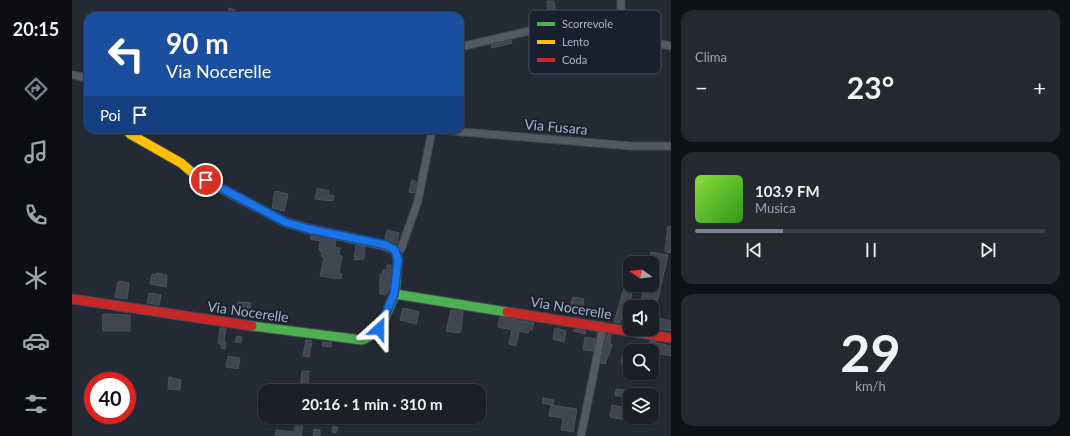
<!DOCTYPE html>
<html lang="it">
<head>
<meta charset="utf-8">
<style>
  :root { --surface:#1b2027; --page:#24282f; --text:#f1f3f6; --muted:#a0a3a7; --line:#393e44; --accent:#7c8494 }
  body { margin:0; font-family:Lato,sans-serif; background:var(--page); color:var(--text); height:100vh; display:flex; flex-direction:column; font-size:15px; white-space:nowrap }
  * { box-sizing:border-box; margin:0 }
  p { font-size:13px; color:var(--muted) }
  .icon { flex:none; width:22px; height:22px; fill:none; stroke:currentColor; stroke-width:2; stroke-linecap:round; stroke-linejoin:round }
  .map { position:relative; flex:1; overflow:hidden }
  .details { display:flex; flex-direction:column; gap:10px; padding:10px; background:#0f1215; width:399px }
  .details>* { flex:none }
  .hud { position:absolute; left:12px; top:12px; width:380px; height:122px; border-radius:12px; box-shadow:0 1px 3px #0004,0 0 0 1px var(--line); background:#1a4fa0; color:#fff; overflow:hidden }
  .needle { width:26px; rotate:285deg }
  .tools { position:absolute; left:551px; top:256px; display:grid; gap:8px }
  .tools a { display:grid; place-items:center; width:36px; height:36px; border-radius:8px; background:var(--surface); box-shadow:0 1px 3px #0004,0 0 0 1px var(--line); font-size:20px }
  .speed { position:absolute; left:12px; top:372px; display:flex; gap:8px; font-size:20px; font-weight:700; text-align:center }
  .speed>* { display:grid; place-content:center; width:52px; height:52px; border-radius:50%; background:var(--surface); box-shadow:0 1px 3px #0004,0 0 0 1px var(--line); line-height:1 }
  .speed .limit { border:6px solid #d22; background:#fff; color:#111 }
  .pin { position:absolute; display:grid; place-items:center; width:34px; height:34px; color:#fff; margin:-17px; border:2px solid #fff; border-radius:50%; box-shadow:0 1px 4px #0007 }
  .me { position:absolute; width:44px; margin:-22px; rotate:24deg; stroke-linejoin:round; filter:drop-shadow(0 0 3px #0008) }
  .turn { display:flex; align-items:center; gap:14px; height:84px; padding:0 16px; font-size:18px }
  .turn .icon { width:52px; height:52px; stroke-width:2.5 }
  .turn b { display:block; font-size:28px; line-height:34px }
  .then { display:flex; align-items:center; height:38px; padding:0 16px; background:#0003; gap:8px; font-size:15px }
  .big { font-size:30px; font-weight:700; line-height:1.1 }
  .details .widget { flex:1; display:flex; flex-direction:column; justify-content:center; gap:6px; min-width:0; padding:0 14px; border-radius:12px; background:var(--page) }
  .details .dial { align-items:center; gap:0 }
  .dial b { font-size:52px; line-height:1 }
  .song { display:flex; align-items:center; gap:12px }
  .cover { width:48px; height:48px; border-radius:6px; background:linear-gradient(135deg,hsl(90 70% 55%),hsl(110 70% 35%)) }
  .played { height:4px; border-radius:2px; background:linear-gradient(90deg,var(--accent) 25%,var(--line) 25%) }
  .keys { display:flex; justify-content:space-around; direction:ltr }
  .heat { display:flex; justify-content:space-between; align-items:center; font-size:22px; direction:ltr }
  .trip { position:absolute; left:186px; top:384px; width:228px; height:40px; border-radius:12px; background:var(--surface); box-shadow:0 1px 3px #0004,0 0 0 1px var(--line); font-weight:700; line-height:40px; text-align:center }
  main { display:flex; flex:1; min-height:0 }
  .dock { display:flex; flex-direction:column; width:72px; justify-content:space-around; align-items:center; background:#0b0d10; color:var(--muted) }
  .dock .icon { width:28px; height:28px }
  .dock .on { color:var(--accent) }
  .dock b { font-size:18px; color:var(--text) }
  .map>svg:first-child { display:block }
</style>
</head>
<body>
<main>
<nav class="dock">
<b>20:15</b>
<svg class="icon on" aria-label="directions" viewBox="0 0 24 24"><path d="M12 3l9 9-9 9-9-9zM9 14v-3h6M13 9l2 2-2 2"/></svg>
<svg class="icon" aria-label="music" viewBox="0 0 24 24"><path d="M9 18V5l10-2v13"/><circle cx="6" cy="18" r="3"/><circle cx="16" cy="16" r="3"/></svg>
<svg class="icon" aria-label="phone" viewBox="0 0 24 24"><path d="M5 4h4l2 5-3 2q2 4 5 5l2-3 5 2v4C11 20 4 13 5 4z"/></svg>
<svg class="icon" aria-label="climate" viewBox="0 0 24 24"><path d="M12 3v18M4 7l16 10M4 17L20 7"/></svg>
<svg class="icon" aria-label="car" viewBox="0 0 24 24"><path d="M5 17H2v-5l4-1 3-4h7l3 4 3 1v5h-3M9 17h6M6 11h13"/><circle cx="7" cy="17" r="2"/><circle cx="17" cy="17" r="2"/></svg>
<svg class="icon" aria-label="filters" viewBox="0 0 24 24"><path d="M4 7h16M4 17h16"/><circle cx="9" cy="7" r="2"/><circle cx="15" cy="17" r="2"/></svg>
</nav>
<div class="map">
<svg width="599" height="436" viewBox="0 0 599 436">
  <rect width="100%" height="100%" fill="#242a34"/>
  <!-- building -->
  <g fill="#3f454f" stroke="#4b515c">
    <polygon points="475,1 482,1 484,18 476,18"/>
    <polygon points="157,8 163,10 161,16 156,14"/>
    <polygon points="439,40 440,43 420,48 419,45"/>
    <polygon points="340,180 345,182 342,193 337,192"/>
    <polygon points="245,188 257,191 256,194 262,196 261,201 243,199"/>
    <polygon points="203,191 216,194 212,211 200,208"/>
    <polygon points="596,226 599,226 599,253 593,252"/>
    <polygon points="315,230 327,233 325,244 313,238"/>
    <polygon points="239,236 264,241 263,247 268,248 267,255 270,256 267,273 270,274 269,279 248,276 252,257 249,256 250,251 248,251 247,249 248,241 238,239"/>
    <polygon points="284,245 293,247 292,259 282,260"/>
    <polygon points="579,252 596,255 584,307 568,307 571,291 561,289 556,308 553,307 548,323 542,322 552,288 551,285 553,284 553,278 552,277 556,259 558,259 558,285 580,285 580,263 577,263"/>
    <polygon points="315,265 319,265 317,291 314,295 308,294 308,274 311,274 311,270 315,270"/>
    <polygon points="84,273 95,275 94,287 78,284 80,274 84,275"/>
    <polygon points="46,281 57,283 55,299 43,297"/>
    <polygon points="77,293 89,295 87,305 75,303"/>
    <polygon points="501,297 512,299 510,312 497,310"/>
    <polygon points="166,302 179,303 177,316 164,315"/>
    <polygon points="331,308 347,312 344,324 328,320"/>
    <polygon points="379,310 391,311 389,331 387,333 374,331"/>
    <polygon points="32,314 58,315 58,331 31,331 30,315"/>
    <polygon points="428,317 462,323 460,330 457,330 456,333 447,331 444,346 437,344 440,330 426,327"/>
    <polygon points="580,317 599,321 599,331 580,328"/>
    <polygon points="148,328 154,328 152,341 154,342 153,349 149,348 149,344 146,343"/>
    <polygon points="483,328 494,331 492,342 481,339"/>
    <polygon points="504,329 514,331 513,334 501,331"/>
    <polygon points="535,334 539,335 538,344 540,345 533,364 529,363"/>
    <polygon points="165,336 170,337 169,343 163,342"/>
    <polygon points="513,337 524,339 521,351 511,350"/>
    <polygon points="234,340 240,341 237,357 231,356"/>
    <polygon points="578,341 599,346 599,356 575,351"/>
    <polygon points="251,342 260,343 259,347 250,346"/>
    <polygon points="551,353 558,354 556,364 549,363"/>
    <polygon points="156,356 168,358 166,369 154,367"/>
    <polygon points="230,371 237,371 236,383 243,384 242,391 228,391"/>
    <polygon points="97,377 109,380 108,390 96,389"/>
    <polygon points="544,389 552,390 551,397 543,395"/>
    <polygon points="471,398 482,400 481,405 470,403"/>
    <polygon points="479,405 505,409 501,432 489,430 491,418 477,416"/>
    <polygon points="540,405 558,409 558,417 565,417 564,422 538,417"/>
    <polygon points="225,417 232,417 229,436 203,436 204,430 222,432"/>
    <polygon points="261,426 266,427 264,433 260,432"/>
    <polygon points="242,429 248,430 248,436 241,436"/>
  </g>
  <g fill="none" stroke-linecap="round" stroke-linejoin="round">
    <!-- street casing -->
    <g stroke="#414750" stroke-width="9">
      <g id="street">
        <polyline points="549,19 559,33 574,41 599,46"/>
        <polyline points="549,19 549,0"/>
        <polyline points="388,47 521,16 549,19"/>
        <polyline points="0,75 16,78"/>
        <polyline points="367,130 559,146 599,146"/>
        <polyline points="323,252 329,249 346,201 360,130"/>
        <polyline points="509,436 531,327"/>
      </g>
    </g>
    <!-- fast casing -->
    <g stroke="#414750" stroke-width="11">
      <g id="fast">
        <polyline points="312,245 323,250 326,259 323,294"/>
        <path d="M180,326L290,340C310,333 315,312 323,294L435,312"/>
      </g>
    </g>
    <!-- slow casing -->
    <g stroke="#414750" stroke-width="11">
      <polyline id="slow" points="55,130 58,134 109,163 122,174 213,222 237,229 312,245"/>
    </g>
    <!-- jam casing -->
    <g stroke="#414750" stroke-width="11">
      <g id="jam">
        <polyline points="0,299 180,326"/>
        <polyline points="435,312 599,338"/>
      </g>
    </g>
    <!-- street -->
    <use href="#street" stroke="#545862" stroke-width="7"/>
    <!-- fast -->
    <use href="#fast" stroke="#4caf50" stroke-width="9"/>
    <!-- slow -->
    <use href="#slow" stroke="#ffc107" stroke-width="9"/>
    <!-- jam -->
    <use href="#jam" stroke="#c62828" stroke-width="9"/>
  </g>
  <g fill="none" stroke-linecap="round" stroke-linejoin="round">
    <!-- route casing -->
    <g stroke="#114b97" stroke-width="10">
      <polyline id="route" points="134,180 213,222 237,229 314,245 323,250 326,260 322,294 307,329"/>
    </g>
    <!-- route -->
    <use href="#route" stroke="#1a73e8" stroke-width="7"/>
  </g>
  <g text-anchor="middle" stroke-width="4" stroke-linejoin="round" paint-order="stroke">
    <!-- street labels -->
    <g font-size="14" fill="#acb4c7" stroke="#181f2e">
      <text transform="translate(484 127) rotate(5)" y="5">Via Fusara</text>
      <text transform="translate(499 308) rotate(9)" y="5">Via Nocerelle</text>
      <text transform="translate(176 312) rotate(8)" y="5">Via Nocerelle</text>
    </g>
  </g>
  <!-- legend -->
  <rect x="457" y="10" width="132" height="64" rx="6" fill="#181f2e" stroke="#444c5c" stroke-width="1"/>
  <rect x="465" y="22" width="18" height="4" fill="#4caf50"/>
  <rect x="465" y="40" width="18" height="4" fill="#ffc107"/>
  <rect x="465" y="58" width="18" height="4" fill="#c62828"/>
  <g font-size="11" fill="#acb4c7">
    <text x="490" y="28">Scorrevole</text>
    <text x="490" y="46">Lento</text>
    <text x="490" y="64">Coda</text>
  </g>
</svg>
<div class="tools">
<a><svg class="needle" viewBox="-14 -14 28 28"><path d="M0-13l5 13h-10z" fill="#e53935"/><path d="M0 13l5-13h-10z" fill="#a0a3a7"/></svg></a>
<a><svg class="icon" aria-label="sound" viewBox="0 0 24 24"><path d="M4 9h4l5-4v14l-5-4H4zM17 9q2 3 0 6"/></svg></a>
<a><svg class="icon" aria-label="search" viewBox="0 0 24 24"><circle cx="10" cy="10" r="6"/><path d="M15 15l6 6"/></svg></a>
<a><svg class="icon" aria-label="layers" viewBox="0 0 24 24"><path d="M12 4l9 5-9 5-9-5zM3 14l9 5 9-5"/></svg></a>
</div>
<div class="speed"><div class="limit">40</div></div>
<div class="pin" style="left:134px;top:180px;background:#d93025"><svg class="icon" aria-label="arrive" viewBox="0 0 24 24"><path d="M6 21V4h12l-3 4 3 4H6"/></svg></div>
<svg class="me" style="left:307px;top:329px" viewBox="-20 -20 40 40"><path d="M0-17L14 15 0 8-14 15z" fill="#1a73e8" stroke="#fff" stroke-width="4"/></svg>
<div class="trip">20:16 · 1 min · 310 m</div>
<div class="hud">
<div class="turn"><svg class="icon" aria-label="left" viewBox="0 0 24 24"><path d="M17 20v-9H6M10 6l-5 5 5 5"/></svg><div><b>90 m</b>Via Nocerelle</div></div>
<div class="then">Poi<svg class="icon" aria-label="arrive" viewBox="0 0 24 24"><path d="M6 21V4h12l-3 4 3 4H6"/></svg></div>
</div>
</div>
<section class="details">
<div class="widget"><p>Clima</p>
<div class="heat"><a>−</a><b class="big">23°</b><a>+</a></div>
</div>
<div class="widget">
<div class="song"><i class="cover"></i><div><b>103.9 FM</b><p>Musica</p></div></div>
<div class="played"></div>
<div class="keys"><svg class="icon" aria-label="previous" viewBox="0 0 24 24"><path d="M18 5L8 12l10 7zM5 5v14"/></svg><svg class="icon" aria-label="pause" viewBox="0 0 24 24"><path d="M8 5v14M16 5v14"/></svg><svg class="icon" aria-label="next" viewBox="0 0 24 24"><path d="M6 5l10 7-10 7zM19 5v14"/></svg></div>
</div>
<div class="widget dial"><b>29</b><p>km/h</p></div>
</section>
</main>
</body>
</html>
